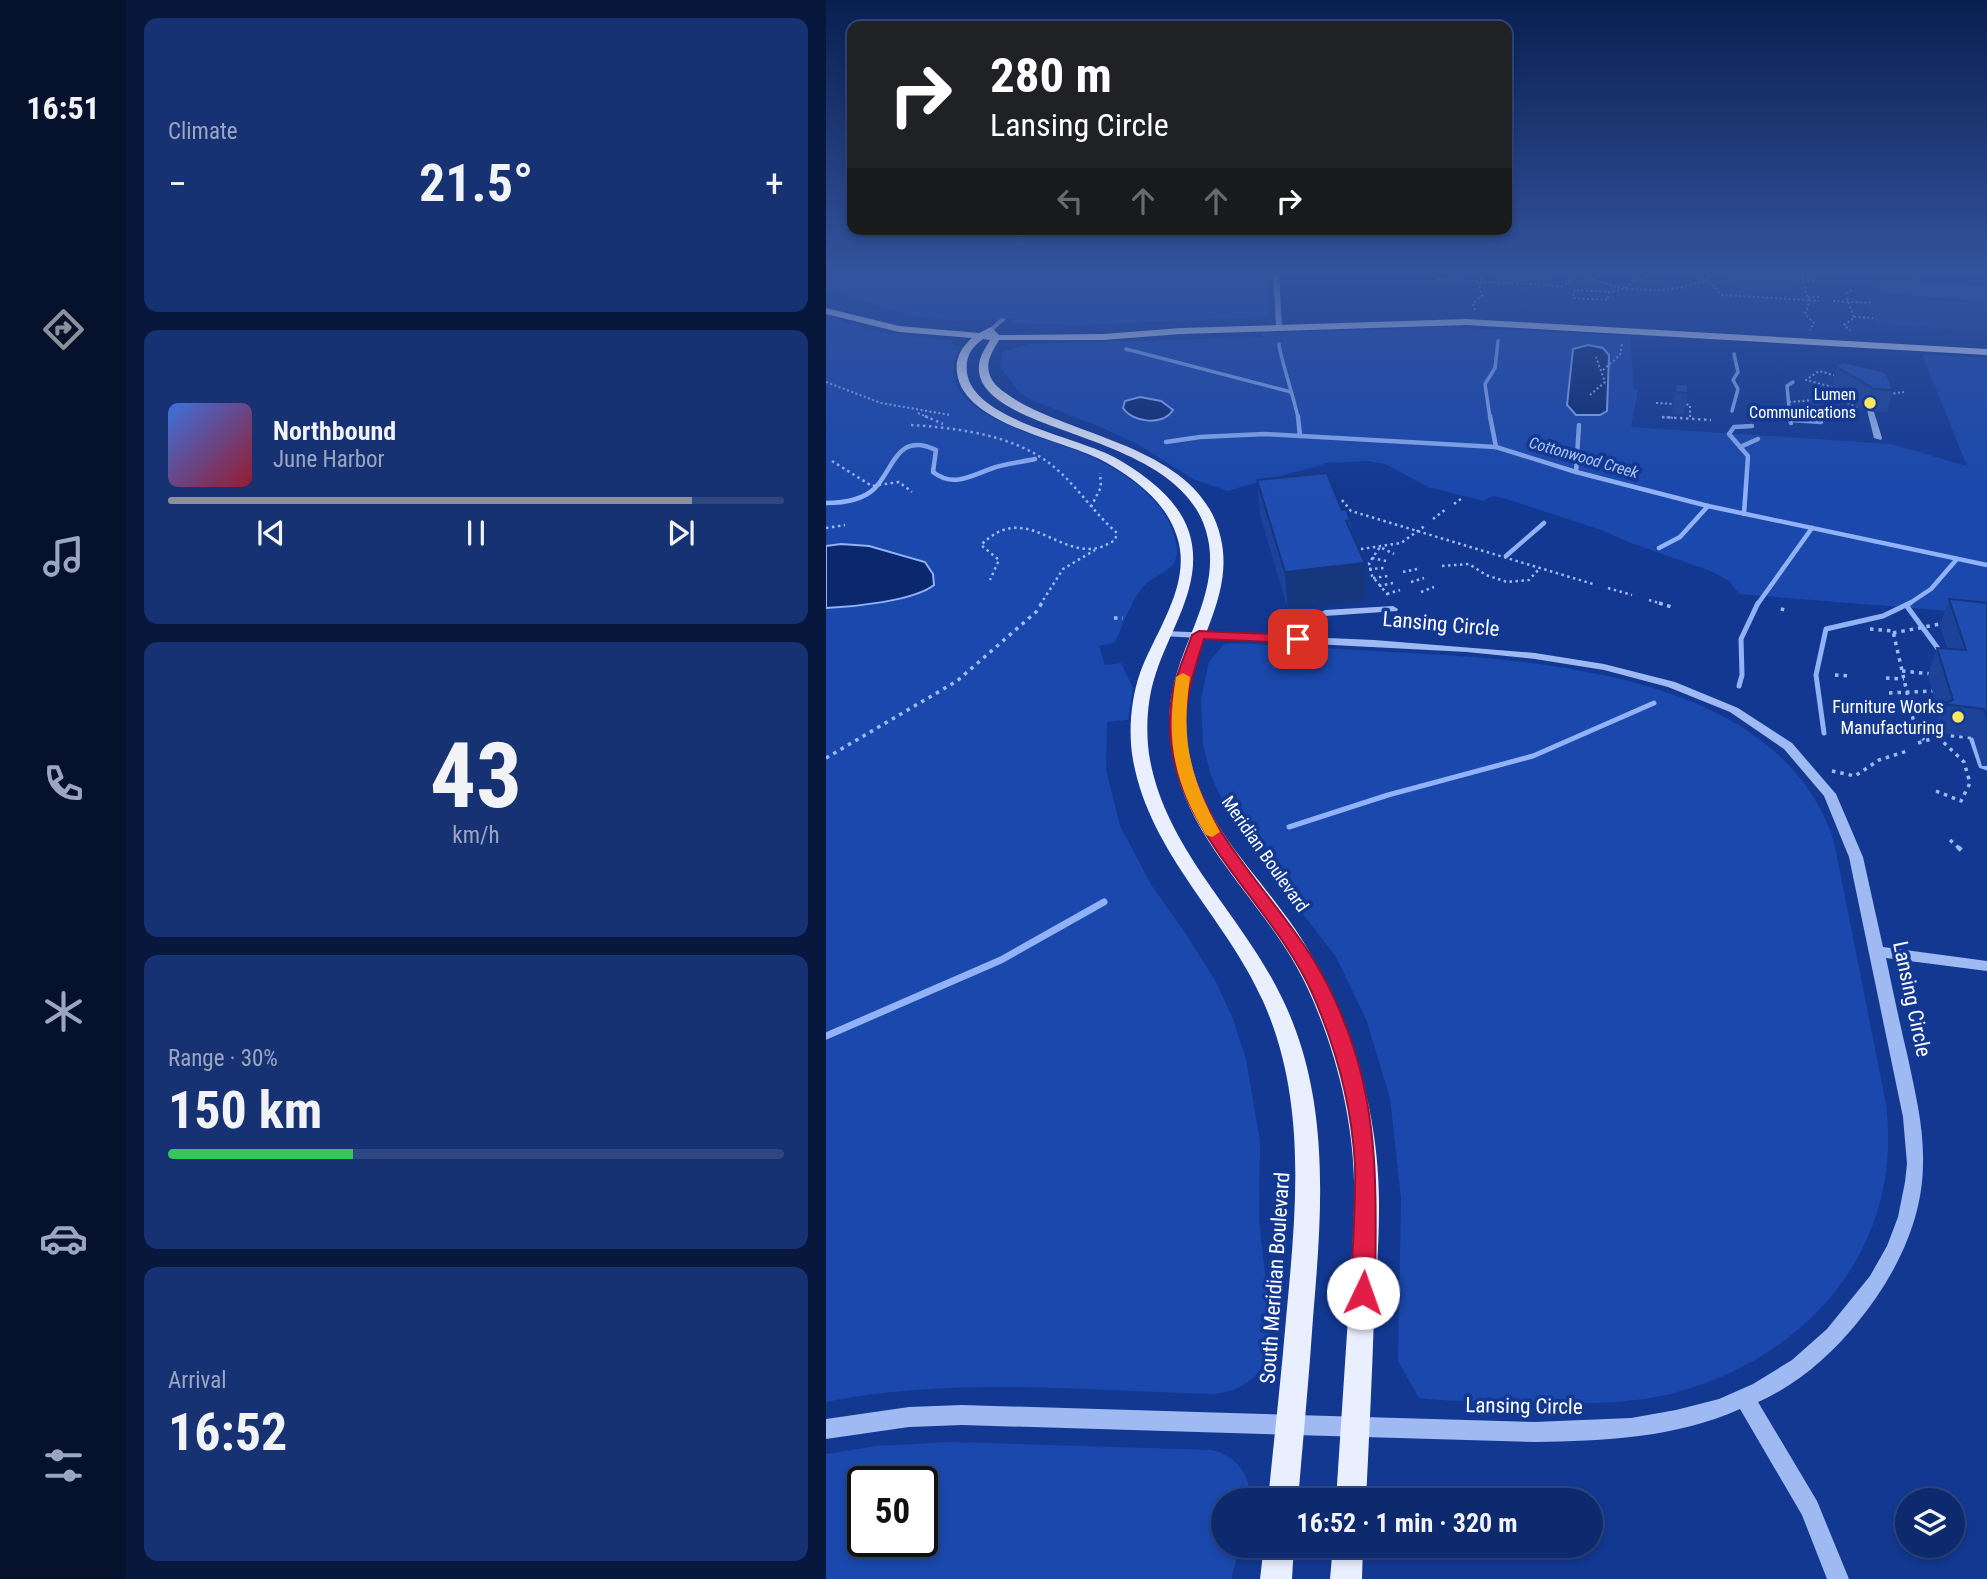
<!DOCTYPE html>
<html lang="en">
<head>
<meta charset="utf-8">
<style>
  :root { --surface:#0e2a6e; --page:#173273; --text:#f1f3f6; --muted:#9ba7c2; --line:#2e4681; --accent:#8c9099 }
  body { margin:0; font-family:"Roboto Condensed",sans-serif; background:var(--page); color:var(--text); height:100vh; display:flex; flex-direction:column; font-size:26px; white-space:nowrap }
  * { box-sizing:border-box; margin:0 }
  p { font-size:23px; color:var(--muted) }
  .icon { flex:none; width:38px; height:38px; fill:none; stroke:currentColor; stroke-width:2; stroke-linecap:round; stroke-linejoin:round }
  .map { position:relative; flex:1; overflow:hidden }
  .panel { display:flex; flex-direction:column; gap:18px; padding:18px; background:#08173c; width:700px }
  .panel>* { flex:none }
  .banner { position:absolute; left:21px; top:21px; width:665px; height:214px; border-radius:14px; box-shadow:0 4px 10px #0003,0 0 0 2px var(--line); background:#202124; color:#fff; overflow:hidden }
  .tools { position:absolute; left:1069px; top:1488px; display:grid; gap:14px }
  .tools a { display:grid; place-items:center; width:70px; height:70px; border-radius:50%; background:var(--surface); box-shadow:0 4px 10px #0003,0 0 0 2px var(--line); font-size:35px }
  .speed { position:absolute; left:21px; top:1466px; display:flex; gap:14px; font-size:35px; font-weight:700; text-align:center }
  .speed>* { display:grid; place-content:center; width:91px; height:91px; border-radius:50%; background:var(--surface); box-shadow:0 4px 10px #0003,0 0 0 2px var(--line); line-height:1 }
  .speed .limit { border:4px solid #111; border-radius:10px; background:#fff; color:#111 }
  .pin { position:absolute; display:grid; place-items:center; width:60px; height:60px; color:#fff; margin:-30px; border-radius:14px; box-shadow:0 4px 10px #0006 }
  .me { position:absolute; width:77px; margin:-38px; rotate:3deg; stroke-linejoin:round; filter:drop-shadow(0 0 5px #0008) }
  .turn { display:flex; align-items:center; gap:24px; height:147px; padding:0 28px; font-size:32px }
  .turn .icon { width:91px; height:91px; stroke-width:2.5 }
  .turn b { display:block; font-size:49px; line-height:60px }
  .lanes { display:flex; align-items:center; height:66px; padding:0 28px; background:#0003; justify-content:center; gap:35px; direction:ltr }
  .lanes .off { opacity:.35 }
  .big { font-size:52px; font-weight:700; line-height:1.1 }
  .panel .tile { flex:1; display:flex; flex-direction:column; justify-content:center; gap:10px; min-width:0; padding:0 24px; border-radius:14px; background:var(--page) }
  .panel .dial { align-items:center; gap:0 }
  .dial b { font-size:91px; line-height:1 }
  .song { display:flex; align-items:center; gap:21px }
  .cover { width:84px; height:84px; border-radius:10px; background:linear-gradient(135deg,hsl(220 70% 55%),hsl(350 70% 35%)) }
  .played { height:7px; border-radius:4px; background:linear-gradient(90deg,var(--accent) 85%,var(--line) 85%) }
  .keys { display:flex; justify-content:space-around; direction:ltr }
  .heat { display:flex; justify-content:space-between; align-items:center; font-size:38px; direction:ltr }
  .charge { height:10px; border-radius:5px; background:linear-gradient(90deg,#34c759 30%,var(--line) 0) }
  .trip { position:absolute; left:385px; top:1488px; width:392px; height:70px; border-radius:35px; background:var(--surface); box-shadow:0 4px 10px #0003,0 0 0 2px var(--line); font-weight:700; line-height:70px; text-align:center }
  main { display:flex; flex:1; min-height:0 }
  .menu { display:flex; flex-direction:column; width:126px; justify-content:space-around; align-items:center; background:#06112c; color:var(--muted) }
  .menu .icon { width:49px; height:49px }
  .menu .active { color:var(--accent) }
  .menu b { font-size:32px; color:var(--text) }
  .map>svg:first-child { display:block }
</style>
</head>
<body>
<main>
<nav class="menu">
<b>16:51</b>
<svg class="icon active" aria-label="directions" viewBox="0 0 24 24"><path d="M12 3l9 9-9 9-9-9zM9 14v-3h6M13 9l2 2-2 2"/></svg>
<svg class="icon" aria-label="music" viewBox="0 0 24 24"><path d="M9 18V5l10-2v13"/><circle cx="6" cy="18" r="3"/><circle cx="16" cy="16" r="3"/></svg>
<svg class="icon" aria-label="phone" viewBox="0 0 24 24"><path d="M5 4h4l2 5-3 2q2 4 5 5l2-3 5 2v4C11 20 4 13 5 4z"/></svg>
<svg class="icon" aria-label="climate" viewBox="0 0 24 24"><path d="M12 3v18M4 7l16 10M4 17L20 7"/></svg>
<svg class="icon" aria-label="car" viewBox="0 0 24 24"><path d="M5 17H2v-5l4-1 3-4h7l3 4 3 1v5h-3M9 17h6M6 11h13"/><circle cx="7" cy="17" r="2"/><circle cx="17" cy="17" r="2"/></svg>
<svg class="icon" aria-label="filters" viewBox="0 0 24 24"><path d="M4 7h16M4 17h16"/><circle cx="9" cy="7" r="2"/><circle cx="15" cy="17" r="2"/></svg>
</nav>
<section class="panel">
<div class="tile"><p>Climate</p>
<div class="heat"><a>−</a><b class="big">21.5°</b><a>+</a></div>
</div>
<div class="tile">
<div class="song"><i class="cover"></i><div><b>Northbound</b><p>June Harbor</p></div></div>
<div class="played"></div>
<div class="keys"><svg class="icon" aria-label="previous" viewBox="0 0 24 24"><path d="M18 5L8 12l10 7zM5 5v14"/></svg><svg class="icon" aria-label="pause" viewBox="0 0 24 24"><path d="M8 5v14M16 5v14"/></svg><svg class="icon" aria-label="next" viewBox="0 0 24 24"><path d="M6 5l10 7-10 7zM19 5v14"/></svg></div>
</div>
<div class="tile dial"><b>43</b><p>km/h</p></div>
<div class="tile"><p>Range · 30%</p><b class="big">150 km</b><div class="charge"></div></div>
<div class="tile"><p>Arrival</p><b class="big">16:52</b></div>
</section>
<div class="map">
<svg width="1161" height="1579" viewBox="0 0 1161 1579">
  <rect width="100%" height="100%" fill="#123892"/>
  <!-- green -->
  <g fill="#1a48ad" fill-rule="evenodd">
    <polygon points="0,273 441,273 443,317 254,325 186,323 188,319 127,321 87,315 60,309 0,288"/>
    <path d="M0,316L54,332L127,341L125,344L135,346C95,414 226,437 266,457C296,472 332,494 345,527C348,536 353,548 350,558C347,571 327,576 319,585C305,599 298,624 289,642L273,646L279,665L295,663L307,688L302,720L281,722L280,770L294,826L326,886L360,934L390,982L407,1019L420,1059L434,1141L433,1221L446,1336C443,1370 421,1391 388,1394C259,1391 127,1376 0,1402Z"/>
    <polygon points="620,327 804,336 808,389 812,390 805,427 1065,444 1141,466 1096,354 1161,358 1161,614 913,594 903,581 885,571 805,543 775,530 677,498 666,496 657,501 602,487 559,464 542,461 501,463 401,491 367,479 313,445 279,429 203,399 193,392 175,368 176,352 204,344 436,337 437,333"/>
    <path d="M398,644C416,642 434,645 452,646C483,647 515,649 547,651C698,659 953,667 1008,842L1060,1104C1078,1247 983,1357 848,1393C793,1407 735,1403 678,1401C650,1401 621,1402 593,1398L572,1361L575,1199L564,1098L540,1019L510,957L406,821L385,776L377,745L375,699L383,662Z"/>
    <path d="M127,1442L386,1450C410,1455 425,1476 424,1500H397V1545H415L405,1579H0V1454L50,1446ZM37,1482H96V1542H37Z"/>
  </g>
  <!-- water -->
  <g fill="#0b286e" stroke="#91b2f6" stroke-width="2">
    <polygon points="762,345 777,348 783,355 781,411 774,415 750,415 741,405 747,349"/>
    <path d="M314,397L335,401L347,410C337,426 307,423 297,408L299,401Z"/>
    <path d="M15,544L43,546L99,562L107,574L108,585C88,601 26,607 0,608V546Z"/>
  </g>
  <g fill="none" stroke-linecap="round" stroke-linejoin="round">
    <!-- stream-far3 -->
    <g stroke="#91b2f6" stroke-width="3.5">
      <path d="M453,344C452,349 470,405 472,418"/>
      <polyline points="300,349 465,392"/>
      <polyline points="906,411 912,389 907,380 912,372 908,354"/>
      <polyline points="664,418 659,384 669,368 672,341"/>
      <polyline points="964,418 961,386 967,382"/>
    </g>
    <!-- stream-far2 -->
    <g stroke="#91b2f6" stroke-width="4.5">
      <polyline points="472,416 474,436"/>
      <polyline points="664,416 670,447"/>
      <polyline points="964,416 965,423"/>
      <polyline points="965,420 995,422"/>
      <polyline points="340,442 374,437 439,434 670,447 750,472 882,506 1161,565"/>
      <polyline points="914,447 932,439"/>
      <polyline points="750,472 753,425"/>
      <path d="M0,503C16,503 35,501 48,489C68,470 70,431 110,450L107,472C129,489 147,474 170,467C183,463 196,462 209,459"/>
      <polyline points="918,514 922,456 903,434 908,427 926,426"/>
      <polyline points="833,548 854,537 882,506"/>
      <polyline points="680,556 718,523"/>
      <polyline points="931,605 986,528"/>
      <polyline points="1081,605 1105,589 1131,559"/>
    </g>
    <!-- stream-far1 -->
    <g stroke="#91b2f6" stroke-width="5">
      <polyline points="1080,605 1116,654"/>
      <polyline points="913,686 916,675 915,639 932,603"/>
      <polyline points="998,733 990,675 1000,629 1057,616 1084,603"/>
      <polyline points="1146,740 1155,766 1161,768"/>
      <polyline points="463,827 562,795 707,756 828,703"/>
    </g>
    <!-- stream -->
    <polyline stroke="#91b2f6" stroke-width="7" points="0,1036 175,960 278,902"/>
    <!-- path-far3 -->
    <g stroke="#9fb9f2" stroke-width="2" stroke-dasharray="2 2.5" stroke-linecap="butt">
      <path d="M754,273C794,294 839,295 881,280L885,273"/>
      <polyline points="862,273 883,282 896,295 982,300"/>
      <polyline points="895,273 904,274"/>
      <polyline points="975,273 983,303 979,314 988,323 984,330"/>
      <polyline points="1086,273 1090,281"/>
      <polyline points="999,275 1007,273"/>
      <polyline points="976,276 986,277"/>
      <polyline points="612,279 620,280"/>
      <polyline points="620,279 632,280"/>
      <polyline points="977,280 988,281"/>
      <polyline points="645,281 737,286 754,274"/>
      <polyline points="800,288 807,281 835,273"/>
      <polyline points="783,292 782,300 747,298 748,290 785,292 801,288"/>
      <polyline points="1020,293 1028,289"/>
      <polyline points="982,297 994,297"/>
      <polyline points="1021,298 1028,318 1018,325 1024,330"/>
      <polyline points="983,300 993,301"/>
      <polyline points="1007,301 1047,303"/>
      <polyline points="649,310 647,303 656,296 653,286 658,273"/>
      <polyline points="1028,317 1047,318"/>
      <polyline points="777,370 794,355 796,343"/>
      <polyline points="0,382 55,403 124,415"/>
      <polyline points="1007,387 980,380 993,371 1011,376"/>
      <polyline points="1063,394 1078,392"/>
      <polyline points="764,395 779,382 770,357"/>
      <polyline points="1010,396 1033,409"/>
      <polyline points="963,402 1002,399 1005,395 1001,389 1003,387"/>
      <polyline points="830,403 849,404"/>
      <polyline points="856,404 864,405 864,418"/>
      <polyline points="92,413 103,418"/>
      <polyline points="836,417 849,418"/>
    </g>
    <!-- path-far2 -->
    <g stroke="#9fb9f2" stroke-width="2.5" stroke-dasharray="2.5 3.5" stroke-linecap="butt">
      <polyline points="99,416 117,424"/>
      <polyline points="836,417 885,420"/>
      <path d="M85,425C132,428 190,435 228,467C251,486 268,513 291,533L289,540C281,545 273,549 263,549C225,549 196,504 155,545L173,560L164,580"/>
      <polyline points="6,461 46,486 73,482 86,492"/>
      <polyline points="516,500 525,511 767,584"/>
      <polyline points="628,504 635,499"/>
      <polyline points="265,507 275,487 274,473"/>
      <polyline points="607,519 620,509"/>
      <polyline points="0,528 19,525"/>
      <polyline points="529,550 575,543 600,525"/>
      <polyline points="546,558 560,561"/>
      <polyline points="616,566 643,564 660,575 681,582 703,580 714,568"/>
      <polyline points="543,569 559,568"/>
      <polyline points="577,572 591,569"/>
      <polyline points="547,578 562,576"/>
      <polyline points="585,582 598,578"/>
      <polyline points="553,586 567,583"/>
      <polyline points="782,588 806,595"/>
      <polyline points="595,592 608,587"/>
      <polyline points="561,594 574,590"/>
      <polyline points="562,595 546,576 543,563 554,547 568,554"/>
      <polyline points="823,600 839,605"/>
      <polyline points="214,605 237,569 269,550"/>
    </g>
    <!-- path-far1 -->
    <g stroke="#9fb9f2" stroke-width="3.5" stroke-dasharray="3.5 5" stroke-linecap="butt">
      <polyline points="833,603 849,608"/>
      <polyline points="956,611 958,604"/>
      <polyline points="288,618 297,618"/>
      <polyline points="1044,629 1067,631 1090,732 1098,740"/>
      <polyline points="1067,633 1119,623"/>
      <polyline points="1076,671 1107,674"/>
      <polyline points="1009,675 1025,676"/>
      <polyline points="1060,678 1078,679"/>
      <polyline points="1063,693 1107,691"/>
      <polyline points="1085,698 1113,715"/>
      <polyline points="1065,702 1084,703"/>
      <polyline points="1017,722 1050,725"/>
      <polyline points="1092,743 1118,735 1148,738"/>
      <polyline points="0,758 131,681 210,612 216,603"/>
      <polyline points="1006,771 1029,776 1053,760 1081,751"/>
      <polyline points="1110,791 1135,801 1144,783 1138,762 1112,737"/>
      <polyline points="1124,840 1134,849"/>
    </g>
    <!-- path -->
    <polyline stroke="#9fb9f2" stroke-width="4.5" stroke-dasharray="4.5 6" stroke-linecap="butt" points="1132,847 1136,851"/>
    <!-- minor -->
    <g fill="#9fb9f2" fill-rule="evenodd">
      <polygon points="447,273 453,273 456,327 453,329 450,327"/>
      <polygon points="175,318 180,319 167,331 163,331 163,329"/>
      <polygon points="1041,410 1048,412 1056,438 1055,440 1048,438"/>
      <polygon points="567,606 572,609 571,611 499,616 494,613 499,610"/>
      <path d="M339,631L548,640L709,653L778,664L849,682L912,708L966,743L1010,794L1037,857L1057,947L1161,961V971L1060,958C1067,991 1074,1025 1082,1058C1089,1092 1098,1127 1097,1163C1097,1222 1068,1278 1031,1323C1005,1355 971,1385 932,1402L991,1501L1023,1579H1001L976,1515L914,1409C849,1438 778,1441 708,1442L136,1425L83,1427L0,1439V1419L83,1407L136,1405L708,1422L805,1418L850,1410L893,1399L927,1384L966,1360L1001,1329L1044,1276L1061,1246L1072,1217L1079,1182L1081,1164L1077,1117L1023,857L998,796L958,749L904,712L842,687L778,670L709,659L641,652L335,636V632Z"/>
    </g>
    <!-- major -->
    <g fill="#eaefff" fill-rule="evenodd">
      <path d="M0,308L73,326L153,333L165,327L173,335H180L277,334L355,328L641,319L1161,349V355L641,325L355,334L277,340H173C166,352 158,363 165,378C169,387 181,394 190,400C255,439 376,449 395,539C407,592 373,637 362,688C357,712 359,739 365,762C379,822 421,863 456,911C474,934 489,960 502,986C535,1055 554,1132 553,1209C553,1245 550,1281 548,1317C546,1378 543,1439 540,1500H510C514,1439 518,1378 522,1318C524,1282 527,1246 528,1210C531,1134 513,1056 481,987C444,907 367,849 348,762C343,738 341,712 347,688C358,637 393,592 382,539C361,433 174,438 154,377C150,361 157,352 164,340L157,339C145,348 139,357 141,373C148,420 251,437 288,457C318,474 352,498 363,532C379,582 345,627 330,673C321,699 319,732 324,760C342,854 418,916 457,1000C505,1100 496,1211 487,1318C483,1379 477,1439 472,1500H442C448,1440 455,1379 460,1319C470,1212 482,1102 437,1001C399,916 324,854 307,760C302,732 305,699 314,673C329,632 365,586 352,540C342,504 312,481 281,463C242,440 138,426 131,373C129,358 135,348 146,338L73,332L0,314Z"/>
      <polygon points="438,1545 468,1545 466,1579 434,1579"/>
      <polygon points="507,1545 537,1545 536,1579 504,1579"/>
    </g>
  </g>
  <!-- wall -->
  <g fill="#1c4299">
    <polygon points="672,273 729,273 727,277 723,277 722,281 675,279 675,274 672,274"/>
    <polygon points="904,273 969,273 966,290 963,290 962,294 913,292 912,287 907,287"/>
    <polygon points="1050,279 1161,285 1161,331 1130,330 1049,323 1043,308"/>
    <polygon points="1010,366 1067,390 1061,412 1042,411 1005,388"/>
    <polygon points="850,384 862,393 858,415 846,414"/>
    <polygon points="431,480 516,510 524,520 525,530 539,563 540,601 462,610 434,515"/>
    <polygon points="1123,599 1161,603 1161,766 1156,766 1147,737 1107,732 1113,716 1102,675 1111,648 1121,648 1114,626"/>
  </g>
  <!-- shaded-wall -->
  <polygon fill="#16367d" points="539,563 540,601 462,610 459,572"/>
  <!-- building -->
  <g fill="#204db2" stroke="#16367d" stroke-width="2">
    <polygon points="1050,279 1161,285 1161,301 1138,301 1056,294"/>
    <polygon points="1017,362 1060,372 1067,390 1048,389 1010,366"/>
    <polygon points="850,384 862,385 862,393 849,392"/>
    <polygon points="501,473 516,510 520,509 524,520 520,521 539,563 459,572 431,480"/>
    <polygon points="1123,599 1161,603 1161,718 1158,709 1117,704 1127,700 1111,648 1140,650"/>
  </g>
  <!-- sky -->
  <linearGradient id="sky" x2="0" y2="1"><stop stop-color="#0a1f50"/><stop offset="0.55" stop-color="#33539d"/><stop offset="1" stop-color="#33539d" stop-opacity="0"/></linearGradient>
  <rect width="1161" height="494" fill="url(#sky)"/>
  <!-- route -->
  <path fill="#e11d48" stroke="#92132f" stroke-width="2" d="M373,631L472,635L479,639L472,643L378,639C367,673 356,706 360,742C370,825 445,891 487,959C504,986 517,1016 527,1046C554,1127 550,1208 549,1293L546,1301L537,1304L529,1301L525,1293C526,1250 530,1207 529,1165C526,1108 510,1048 487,995C443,893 322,815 347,690C351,672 360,653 366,635Z"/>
  <!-- slow -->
  <path fill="#f59e0b" d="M357,673L364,677C355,741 363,775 394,832L386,837L380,835C347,781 340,739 350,677Z"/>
  <!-- markers -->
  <g fill="#ffe760" stroke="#123892" stroke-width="2.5">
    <circle cx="1044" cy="403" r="7"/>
    <circle cx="1132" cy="717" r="7"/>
  </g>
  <g text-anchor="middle" stroke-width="7" stroke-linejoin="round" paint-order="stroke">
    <!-- far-poi labels -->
    <g font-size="16" fill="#fff" stroke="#123892" text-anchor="end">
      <text x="1030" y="400">Lumen<tspan x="1030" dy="18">Communications</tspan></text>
    </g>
    <!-- far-water labels -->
    <g font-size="16" font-style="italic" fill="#abc4f9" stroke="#123892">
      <text transform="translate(758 457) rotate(16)" y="6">Cottonwood Creek</text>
    </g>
    <!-- poi labels -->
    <g font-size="18" fill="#fff" stroke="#123892" text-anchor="end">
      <text x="1118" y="713">Furniture Works<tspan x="1118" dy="21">Manufacturing</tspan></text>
    </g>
    <!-- street labels -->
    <g font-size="18" fill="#fff" stroke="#123892">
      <text transform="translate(439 854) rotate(55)" y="6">Meridian Boulevard</text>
    </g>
    <!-- near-street labels -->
    <g font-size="21" fill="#fff" stroke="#123892">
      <text transform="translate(615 624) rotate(5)" y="7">Lansing Circle</text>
      <text transform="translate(1086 999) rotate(78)" y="7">Lansing Circle</text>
      <text transform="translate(449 1278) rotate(-86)" y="7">South Meridian Boulevard</text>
      <text transform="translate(698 1406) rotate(1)" y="7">Lansing Circle</text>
    </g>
  </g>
</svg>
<div class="tools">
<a><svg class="icon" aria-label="layers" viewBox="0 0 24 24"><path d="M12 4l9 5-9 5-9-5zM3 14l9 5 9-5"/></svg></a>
</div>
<div class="speed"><div class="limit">50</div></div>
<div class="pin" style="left:472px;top:639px;background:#d93025"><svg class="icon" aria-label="arrive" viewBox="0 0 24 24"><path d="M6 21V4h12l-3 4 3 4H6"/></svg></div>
<svg class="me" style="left:537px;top:1293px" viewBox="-20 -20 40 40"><circle r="19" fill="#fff"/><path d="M0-13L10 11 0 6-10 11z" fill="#e11d48"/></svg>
<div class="trip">16:52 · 1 min · 320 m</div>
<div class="banner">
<div class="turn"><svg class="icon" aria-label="right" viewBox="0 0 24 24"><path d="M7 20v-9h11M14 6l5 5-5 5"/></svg><div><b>280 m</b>Lansing Circle</div></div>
<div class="lanes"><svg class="icon off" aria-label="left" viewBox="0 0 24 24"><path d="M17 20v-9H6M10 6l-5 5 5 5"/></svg><svg class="icon off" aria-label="ahead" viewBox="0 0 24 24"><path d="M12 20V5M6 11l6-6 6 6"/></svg><svg class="icon off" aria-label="ahead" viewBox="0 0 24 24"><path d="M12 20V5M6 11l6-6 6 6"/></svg><svg class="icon" aria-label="right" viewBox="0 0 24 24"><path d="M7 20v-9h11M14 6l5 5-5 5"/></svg></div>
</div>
</div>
</main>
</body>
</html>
